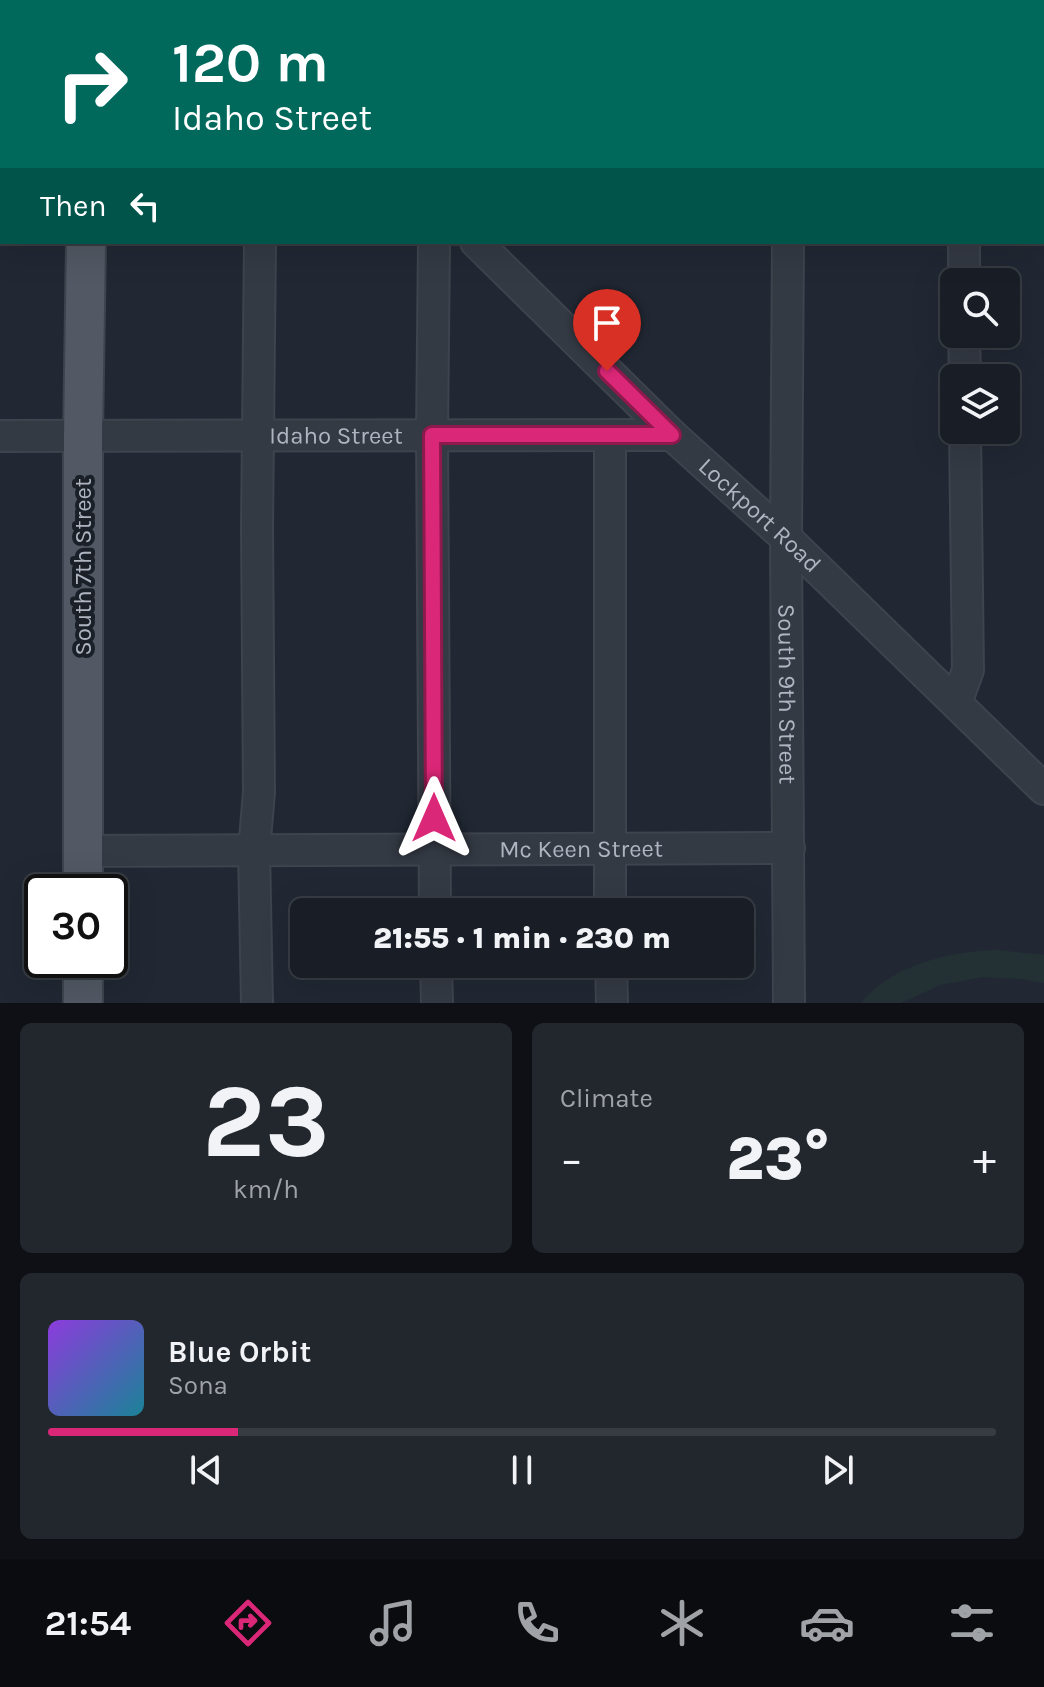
<!DOCTYPE html>
<html lang="en">
<head>
<meta charset="utf-8">
<style>
  :root { --surface:#191e26; --page:#22272e; --text:#f1f3f6; --muted:#9fa2a7; --line:#373c43; --accent:#db2777 }
  body { margin:0; font-family:Karla,sans-serif; background:var(--page); color:var(--text); height:100vh; display:flex; flex-direction:column; font-size:30px; white-space:nowrap }
  * { box-sizing:border-box; margin:0 }
  p { font-size:26px; color:var(--muted) }
  .icon { flex:none; width:44px; height:44px; fill:none; stroke:currentColor; stroke-width:2; stroke-linecap:round; stroke-linejoin:round }
  .map { position:relative; height:1003px; overflow:hidden }
  .side { display:flex; flex-direction:column; gap:20px; padding:20px; background:#0e1015; flex:1 }
  .side>* { flex:none }
  .guide { position:absolute; left:0px; top:0px; width:1044px; height:244px; box-shadow:0 8px 32px #0002,0 0 0 2px var(--line); background:#00695c; color:#fff; overflow:hidden }
  .buttons { position:absolute; left:940px; top:268px; display:grid; gap:16px }
  .buttons a { display:grid; place-items:center; width:80px; height:80px; border-radius:12px; background:var(--surface); box-shadow:0 8px 32px #0002,0 0 0 2px var(--line); font-size:40px }
  .speed { position:absolute; left:24px; top:874px; display:flex; gap:16px; font-size:40px; font-weight:700; text-align:center }
  .speed>* { display:grid; place-content:center; width:104px; height:104px; border-radius:50%; background:var(--surface); box-shadow:0 8px 32px #0002,0 0 0 2px var(--line); line-height:1 }
  .speed .limit { border:4px solid #111; border-radius:12px; background:#fff; color:#111 }
  .pin { position:absolute; display:grid; place-items:center; width:68px; height:68px; color:#fff; margin:-82px -34px; border-radius:50% 50% 50% 0; rotate:-45deg; box-shadow:0 0 8px #0007 }
  .pin .icon { rotate:45deg }
  .me { position:absolute; width:88px; margin:-44px; rotate:0deg; stroke-linejoin:round; filter:drop-shadow(0 0 6px #0008) }
  .turn { display:flex; align-items:center; gap:28px; height:168px; padding:0 40px; font-size:36px }
  .turn .icon { width:104px; height:104px; stroke-width:2.5 }
  .turn b { display:block; font-size:56px; line-height:68px }
  .then { display:flex; align-items:center; height:76px; padding:0 40px; background:#0003; gap:16px; font-size:30px }
  .big { font-size:60px; font-weight:800; line-height:1.1 }
  .side .tile { flex:1; display:flex; flex-direction:column; justify-content:center; gap:12px; min-width:0; padding:0 28px; border-radius:12px; background:var(--page) }
  .side .dial { align-items:center; gap:0 }
  .dial b { font-size:104px; line-height:1 }
  .song { display:flex; align-items:center; gap:24px }
  .cover { width:96px; height:96px; border-radius:12px; background:linear-gradient(135deg,hsl(270 70% 55%),hsl(190 70% 35%)) }
  .played { height:8px; border-radius:4px; background:linear-gradient(90deg,var(--accent) 20%,var(--line) 20%) }
  .keys { display:flex; justify-content:space-around; direction:ltr }
  .heat { display:flex; justify-content:space-between; align-items:center; font-size:44px; direction:ltr }
  .side .tiles { flex:1; display:grid; gap:20px; grid-template-columns:1fr 1fr }
  .tile:last-child { grid-column:span 2 }
  .trip { position:absolute; left:290px; top:898px; width:464px; height:80px; border-radius:12px; background:var(--surface); box-shadow:0 8px 32px #0002,0 0 0 2px var(--line); font-weight:800; line-height:80px; text-align:center }
  .tab-bar { display:flex; height:128px; justify-content:space-around; align-items:center; background:#0a0c0f; color:var(--muted) }
  .tab-bar .icon { width:56px; height:56px }
  .tab-bar .on { color:var(--accent) }
  .tab-bar b { font-size:36px; color:var(--text) }
  .map>svg:first-child { display:block }
</style>
</head>
<body>
<div class="map">
<svg width="1044" height="1003" viewBox="0 0 1044 1003">
  <rect width="100%" height="100%" fill="#212833"/>
  <!-- green -->
  <path fill="#233134" d="M997,950L1044,955V983L1021,979L982,977L940,985L901,1003H861C894,964 948,952 997,950Z"/>
  <g fill="none" stroke-linecap="round" stroke-linejoin="round">
    <!-- minor casing -->
    <g stroke="#3e434d" stroke-width="34">
      <g id="minor">
        <polyline points="253,0 253,2"/>
        <polyline points="436,0 436,2"/>
        <polyline points="605,0 605,2"/>
        <polyline points="789,0 789,2"/>
        <polyline points="962,0 962,2"/>
        <polyline points="1042,57 1044,57"/>
        <polyline points="0,59 2,59"/>
        <polyline points="0,95 2,95"/>
        <polyline points="0,125 2,125"/>
        <polyline points="0,153 2,153"/>
        <polyline points="0,179 2,179"/>
        <polyline points="0,207 2,207"/>
        <polyline points="0,228 2,228"/>
        <polyline points="434,242 432,435 435,912"/>
        <path id="s1" d="M476,242L672,435L786,538L1044,789"/>
        <path id="s2" d="M788,242L786,538L789,1003"/>
        <polyline points="964,242 964,282"/>
        <polyline points="964,334 965,378"/>
        <polyline points="610,435 610,912"/>
        <path id="s3" d="M0,436L672,435"/>
        <polyline points="956,703 968,670 965,430"/>
        <path id="s4" d="M83,851L789,848"/>
        <polyline points="436,964 437,1003"/>
        <polyline points="611,964 612,1003"/>
        <polyline points="257,1003 254,851 259,792 257,528 260,242"/>
      </g>
    </g>
    <!-- major casing -->
    <g stroke="#3e434d" stroke-width="42">
      <g id="major">
        <polyline points="87,0 87,2"/>
        <polyline points="83,892 83,437 86,242"/>
        <polyline points="83,960 83,1003"/>
      </g>
    </g>
    <!-- minor -->
    <use href="#minor" stroke="#343a44" stroke-width="30"/>
    <!-- major -->
    <use href="#major" stroke="#525964" stroke-width="38"/>
  </g>
  <g fill="none" stroke-linecap="round" stroke-linejoin="round">
    <!-- route casing -->
    <g stroke="#8e194d" stroke-width="20">
      <polyline id="route" points="434,818 432,435 672,435 607,371"/>
    </g>
    <!-- route -->
    <use href="#route" stroke="#db2777" stroke-width="14"/>
  </g>
  <g text-anchor="middle" stroke-width="8" stroke-linejoin="round" paint-order="stroke">
    <!-- street labels -->
    <g font-size="24" fill="#aeb5c1" stroke="#1a1f28">
      <text dy="8" stroke="none"><textPath href="#s3" startOffset="336">Idaho Street</textPath></text>
      <text dy="8" stroke="none"><textPath href="#s1" startOffset="394">Lockport Road</textPath></text>
      <text transform="translate(83 567) rotate(-90)" y="8">South 7th Street</text>
      <text dy="8" stroke="none"><textPath href="#s2" startOffset="452">South 9th Street</textPath></text>
      <text dy="8" stroke="none"><textPath href="#s4" startOffset="498">Mc Keen Street</textPath></text>
    </g>
  </g>
</svg>
<div class="buttons">
<a><svg class="icon" aria-label="search" viewBox="0 0 24 24"><circle cx="10" cy="10" r="6"/><path d="M15 15l6 6"/></svg></a>
<a><svg class="icon" aria-label="layers" viewBox="0 0 24 24"><path d="M12 4l9 5-9 5-9-5zM3 14l9 5 9-5"/></svg></a>
</div>
<div class="speed"><div class="limit">30</div></div>
<div class="pin" style="left:607px;top:371px;background:#d93025"><svg class="icon" aria-label="arrive" viewBox="0 0 24 24"><path d="M6 21V4h12l-3 4 3 4H6"/></svg></div>
<svg class="me" style="left:434px;top:818px" viewBox="-20 -20 40 40"><path d="M0-17L14 15 0 8-14 15z" fill="#db2777" stroke="#fff" stroke-width="4"/></svg>
<div class="trip">21:55 · 1 min · 230 m</div>
<div class="guide">
<div class="turn"><svg class="icon" aria-label="right" viewBox="0 0 24 24"><path d="M7 20v-9h11M14 6l5 5-5 5"/></svg><div><b>120 m</b>Idaho Street</div></div>
<div class="then">Then<svg class="icon" aria-label="left" viewBox="0 0 24 24"><path d="M17 20v-9H6M10 6l-5 5 5 5"/></svg></div>
</div>
</div>
<section class="side">
<div class="tiles">
<div class="tile dial"><b>23</b><p>km/h</p></div>
<div class="tile"><p>Climate</p>
<div class="heat"><a>−</a><b class="big">23°</b><a>+</a></div>
</div>
<div class="tile">
<div class="song"><i class="cover"></i><div><b>Blue Orbit</b><p>Sona</p></div></div>
<div class="played"></div>
<div class="keys"><svg class="icon" aria-label="previous" viewBox="0 0 24 24"><path d="M18 5L8 12l10 7zM5 5v14"/></svg><svg class="icon" aria-label="pause" viewBox="0 0 24 24"><path d="M8 5v14M16 5v14"/></svg><svg class="icon" aria-label="next" viewBox="0 0 24 24"><path d="M6 5l10 7-10 7zM19 5v14"/></svg></div>
</div>
</div>
</section>
<nav class="tab-bar">
<b>21:54</b>
<svg class="icon on" aria-label="directions" viewBox="0 0 24 24"><path d="M12 3l9 9-9 9-9-9zM9 14v-3h6M13 9l2 2-2 2"/></svg>
<svg class="icon" aria-label="music" viewBox="0 0 24 24"><path d="M9 18V5l10-2v13"/><circle cx="6" cy="18" r="3"/><circle cx="16" cy="16" r="3"/></svg>
<svg class="icon" aria-label="phone" viewBox="0 0 24 24"><path d="M5 4h4l2 5-3 2q2 4 5 5l2-3 5 2v4C11 20 4 13 5 4z"/></svg>
<svg class="icon" aria-label="climate" viewBox="0 0 24 24"><path d="M12 3v18M4 7l16 10M4 17L20 7"/></svg>
<svg class="icon" aria-label="car" viewBox="0 0 24 24"><path d="M5 17H2v-5l4-1 3-4h7l3 4 3 1v5h-3M9 17h6M6 11h13"/><circle cx="7" cy="17" r="2"/><circle cx="17" cy="17" r="2"/></svg>
<svg class="icon" aria-label="filters" viewBox="0 0 24 24"><path d="M4 7h16M4 17h16"/><circle cx="9" cy="7" r="2"/><circle cx="15" cy="17" r="2"/></svg>
</nav>
</body>
</html>
